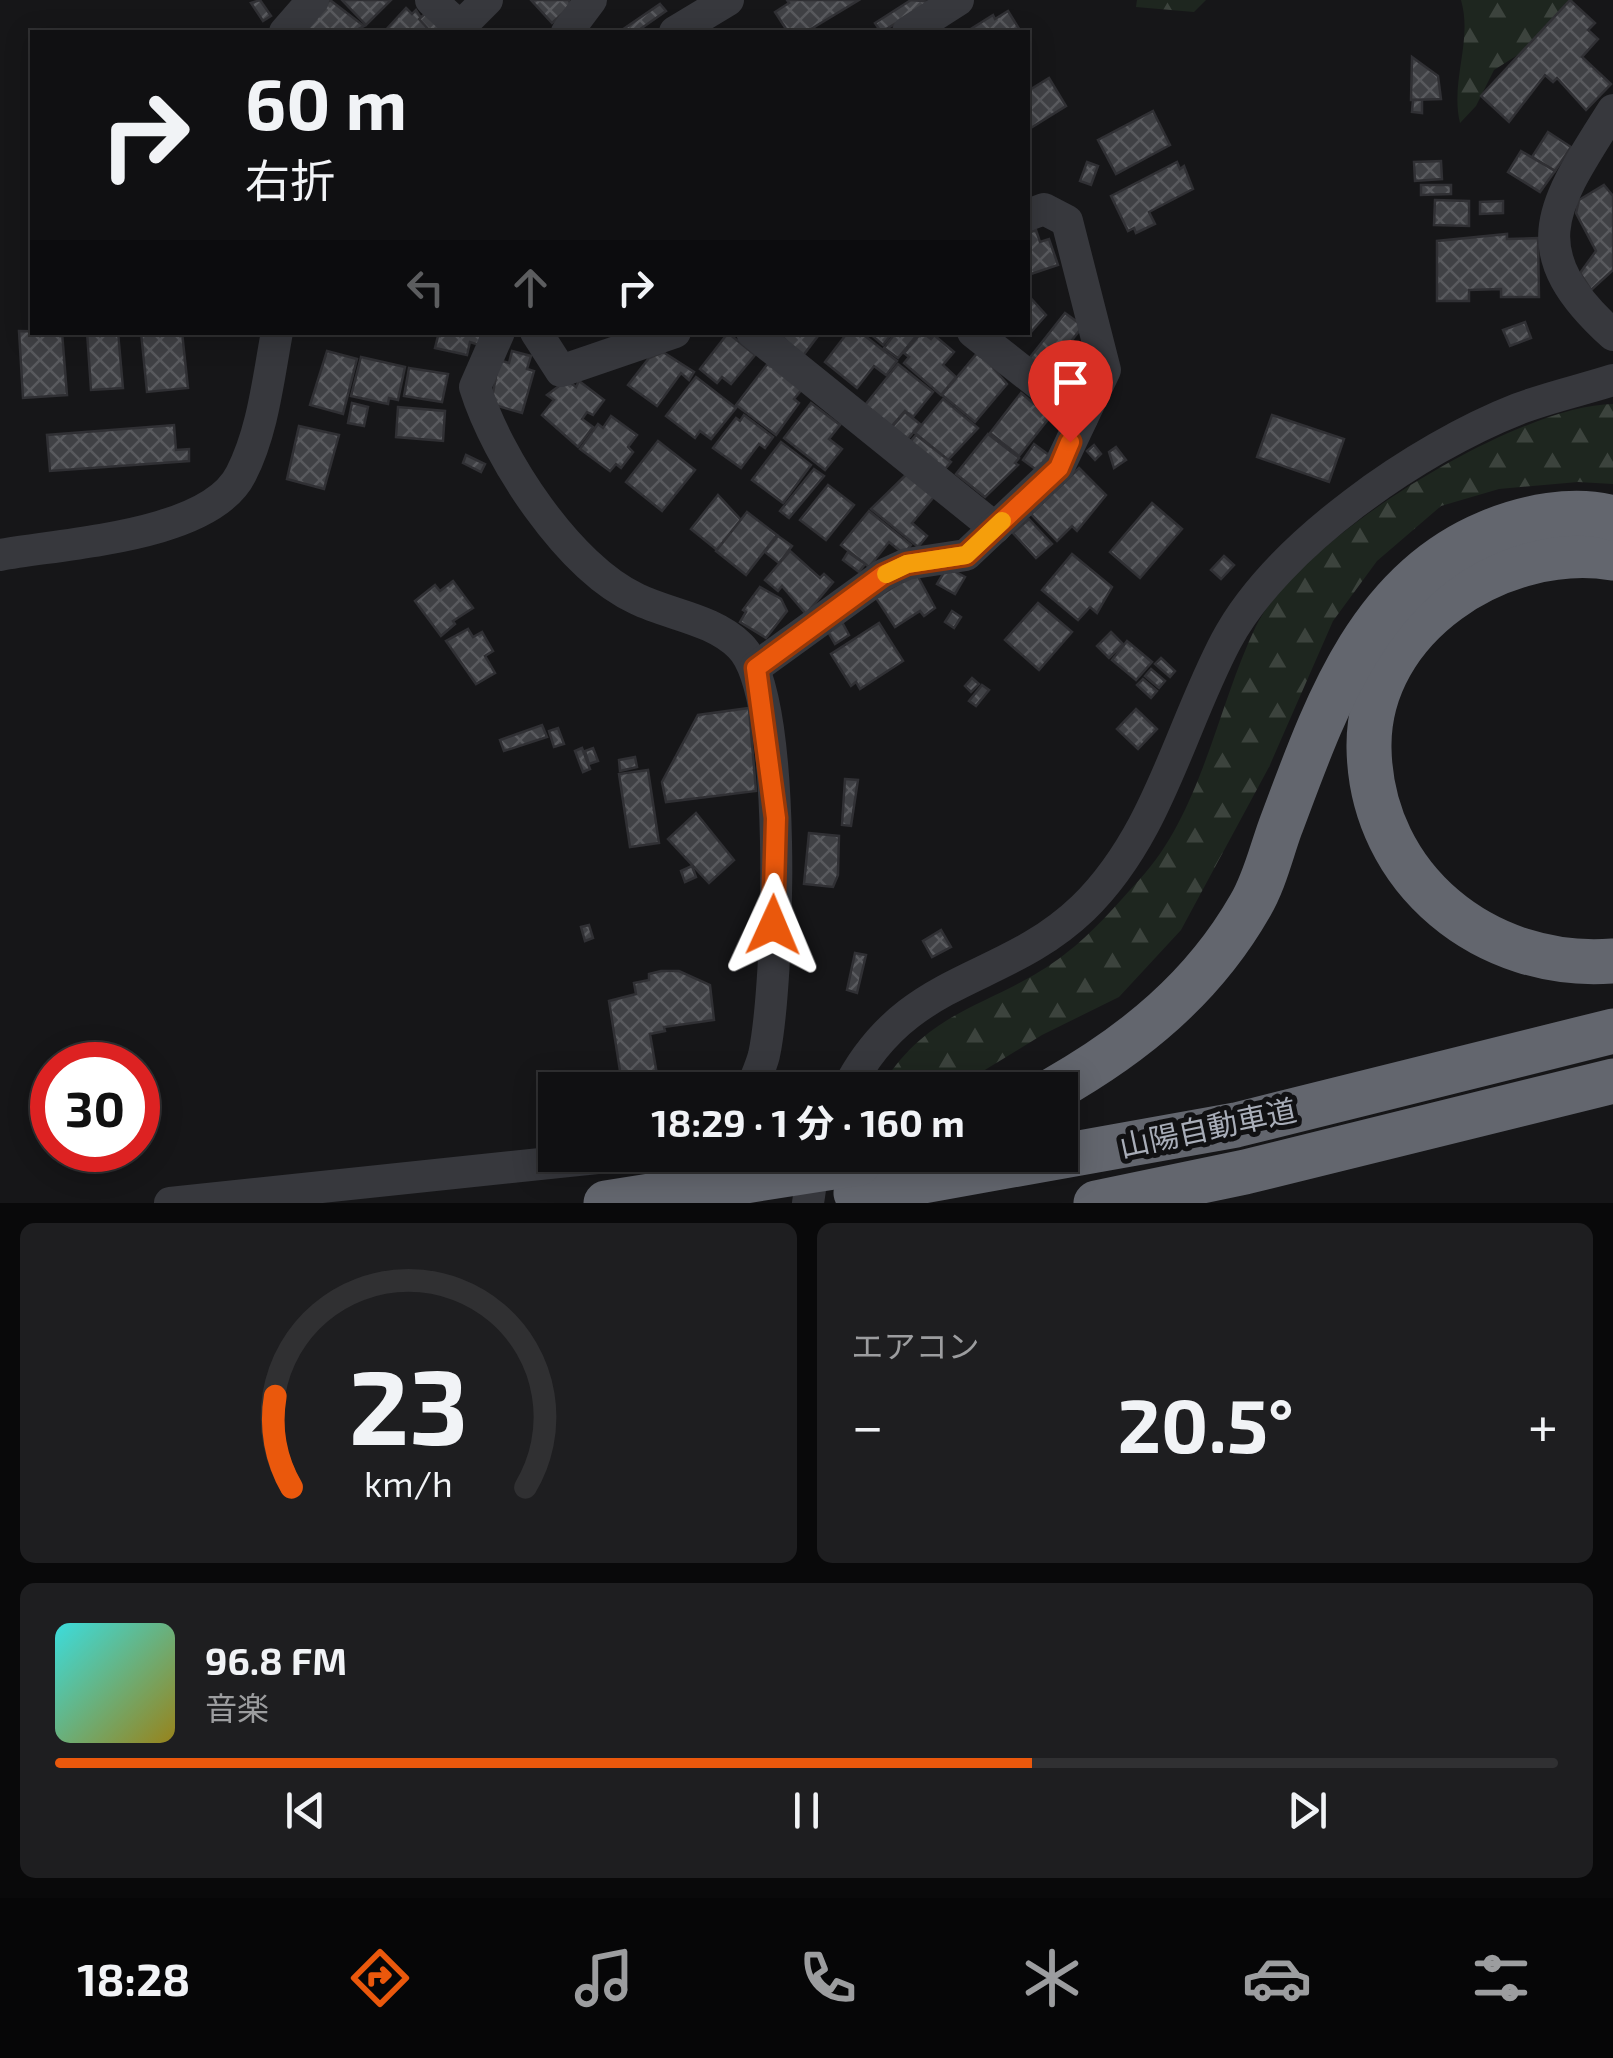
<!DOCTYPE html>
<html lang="ja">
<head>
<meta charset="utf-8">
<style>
  :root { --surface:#101012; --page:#1e1e20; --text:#f1f3f6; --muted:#9c9d9f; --line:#303032; --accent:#ea580c }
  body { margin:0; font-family:"Exo 2","Noto Sans JP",sans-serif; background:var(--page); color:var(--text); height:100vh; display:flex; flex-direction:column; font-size:38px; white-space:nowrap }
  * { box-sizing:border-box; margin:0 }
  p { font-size:32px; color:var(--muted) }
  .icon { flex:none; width:55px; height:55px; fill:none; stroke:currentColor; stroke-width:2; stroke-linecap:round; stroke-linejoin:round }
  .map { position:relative; height:1203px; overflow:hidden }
  .drawer { display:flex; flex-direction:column; gap:20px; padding:20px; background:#09090a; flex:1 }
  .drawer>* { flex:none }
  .banner { position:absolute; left:30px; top:30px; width:1000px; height:305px; border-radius:0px; box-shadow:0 5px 25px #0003,0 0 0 2px var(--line); background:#101012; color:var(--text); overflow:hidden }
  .speed { position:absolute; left:30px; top:1042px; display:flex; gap:20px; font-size:50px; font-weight:700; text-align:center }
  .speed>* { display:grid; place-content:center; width:130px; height:130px; border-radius:50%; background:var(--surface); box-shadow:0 5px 25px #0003,0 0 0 2px var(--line); line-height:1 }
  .speed .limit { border:15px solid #d22; background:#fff; color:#111 }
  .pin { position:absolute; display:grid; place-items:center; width:85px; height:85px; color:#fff; margin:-102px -42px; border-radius:50% 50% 50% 0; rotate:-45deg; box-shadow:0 0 10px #0007 }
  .pin .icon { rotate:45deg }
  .me { position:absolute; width:110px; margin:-55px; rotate:1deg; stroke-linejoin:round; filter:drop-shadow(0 0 8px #0008) }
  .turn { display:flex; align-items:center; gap:35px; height:210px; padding:0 50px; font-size:45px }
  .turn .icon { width:130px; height:130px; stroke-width:2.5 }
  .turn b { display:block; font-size:70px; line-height:85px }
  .lanes { display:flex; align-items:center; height:95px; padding:0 50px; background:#0003; justify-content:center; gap:50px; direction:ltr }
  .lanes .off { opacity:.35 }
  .big { font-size:75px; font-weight:700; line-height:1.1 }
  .drawer .card { flex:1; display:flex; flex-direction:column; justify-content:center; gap:15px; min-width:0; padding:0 35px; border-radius:15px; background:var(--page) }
  .drawer .dial { align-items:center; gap:0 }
  .dial svg { height:260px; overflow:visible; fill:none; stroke:var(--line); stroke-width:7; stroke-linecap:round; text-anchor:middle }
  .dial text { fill:var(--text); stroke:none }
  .song { display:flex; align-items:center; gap:30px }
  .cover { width:120px; height:120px; border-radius:15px; background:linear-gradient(135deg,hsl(180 70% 55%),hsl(50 70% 35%)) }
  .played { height:10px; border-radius:5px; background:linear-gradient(90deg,var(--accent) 65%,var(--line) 65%) }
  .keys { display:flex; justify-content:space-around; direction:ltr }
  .heat { display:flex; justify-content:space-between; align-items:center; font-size:55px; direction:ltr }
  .drawer .tiles { flex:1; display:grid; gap:20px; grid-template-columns:1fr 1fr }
  .card:last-child { grid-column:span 2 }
  .trip { position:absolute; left:538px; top:1072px; width:540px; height:100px; border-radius:0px; background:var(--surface); box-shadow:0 5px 25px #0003,0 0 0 2px var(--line); font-weight:700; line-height:100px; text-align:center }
  .dock { display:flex; height:160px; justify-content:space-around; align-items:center; background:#060607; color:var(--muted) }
  .dock .icon { width:70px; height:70px }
  .dock .active { color:var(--accent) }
  .dock b { font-size:45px; color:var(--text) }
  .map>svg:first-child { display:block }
</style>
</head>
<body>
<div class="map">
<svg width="1613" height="1203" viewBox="0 0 1613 1203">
  <defs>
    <pattern id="forest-firs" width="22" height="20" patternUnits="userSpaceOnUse" patternTransform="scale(2.5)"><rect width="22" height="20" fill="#1e261f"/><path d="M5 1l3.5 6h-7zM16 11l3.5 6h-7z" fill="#3c433d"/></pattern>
    <pattern id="building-cross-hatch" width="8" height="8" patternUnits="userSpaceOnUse" patternTransform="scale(2.5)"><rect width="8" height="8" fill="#404145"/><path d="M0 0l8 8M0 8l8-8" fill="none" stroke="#595a5e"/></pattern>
  </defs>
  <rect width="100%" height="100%" fill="#161618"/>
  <!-- forest -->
  <g fill="url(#forest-firs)">
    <polygon points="1137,0 1206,0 1194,12 1136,7"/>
    <path d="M1461,0H1573L1551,34L1494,70L1476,106L1460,123C1450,81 1473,41 1461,0Z"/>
    <path d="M1613,404V484L1578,482L1499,489L1441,506L1377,561L1333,621L1269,767L1181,930L1119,997L1042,1035L952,1090H879C930,1004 997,1007 1065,954C1092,934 1117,904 1140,879C1202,811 1217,707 1256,626C1299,539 1517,405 1613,404Z"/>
  </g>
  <!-- building -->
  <g fill="url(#building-cross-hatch)" stroke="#303034" stroke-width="2.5">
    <polygon points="260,0 271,16 263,21 251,3"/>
    <polygon points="330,0 364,26 353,32 300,32"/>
    <polygon points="342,0 391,0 366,25"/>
    <polygon points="531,0 569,0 571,6 552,23"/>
    <polygon points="787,0 859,0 806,32 788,32 775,12 789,3"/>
    <polygon points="911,0 932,2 881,32 875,23"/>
    <polygon points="1570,0 1595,23 1588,30 1598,39 1582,57 1611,84 1586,110 1557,78 1553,82 1545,75 1509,122 1481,96"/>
    <polygon points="660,4 666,11 636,32 619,32"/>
    <polygon points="406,8 412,14 416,10 430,32 384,32"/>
    <polygon points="1008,11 1021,32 966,32 993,15 995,19"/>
    <polygon points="427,12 444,32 431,32 419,19"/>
    <polygon points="1412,57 1438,76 1441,99 1411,100"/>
    <polygon points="1049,78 1066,106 1029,129 1028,91"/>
    <polygon points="1413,100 1422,100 1422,113 1412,112"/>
    <polygon points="1153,111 1170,145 1116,174 1098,140"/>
    <polygon points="1548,132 1571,147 1555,171 1532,157"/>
    <polygon points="1521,151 1555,171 1540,192 1508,172"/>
    <polygon points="1441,161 1442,179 1415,181 1414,162"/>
    <polygon points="1087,162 1098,166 1091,185 1080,181"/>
    <polygon points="1177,162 1180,169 1184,166 1193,189 1149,212 1155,224 1136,233 1134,228 1128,231 1111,196"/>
    <polygon points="1421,185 1451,185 1451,194 1421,195"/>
    <polygon points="1604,185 1613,196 1613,270 1591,290 1580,273 1596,251 1576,213 1579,200"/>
    <polygon points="1435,200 1469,201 1469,226 1434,225"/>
    <polygon points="1503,201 1503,213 1480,214 1480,202"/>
    <polygon points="1036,230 1040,242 1049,239 1058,265 1028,275 1028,233"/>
    <polygon points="1507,234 1507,239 1538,238 1539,297 1501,297 1501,289 1469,290 1469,301 1437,301 1437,241"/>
    <polygon points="1028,295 1046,315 1032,331 1028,327"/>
    <polygon points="1065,313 1083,326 1072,340 1079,346 1065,364 1070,368 1058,383 1028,360"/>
    <polygon points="1525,322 1531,338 1510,346 1503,330"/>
    <polygon points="19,331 62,332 67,395 23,398"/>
    <polygon points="87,332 118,332 123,388 91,390"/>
    <polygon points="141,332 182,332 188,388 147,392"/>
    <polygon points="439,332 482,332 479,345 470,342 467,355 435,348"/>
    <polygon points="778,332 821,332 802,357"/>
    <polygon points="848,332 860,332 897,361 886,375 874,366 857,388 825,362"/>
    <polygon points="868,332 893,332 883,345"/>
    <polygon points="896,332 917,335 898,358 884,348"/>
    <polygon points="922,332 931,339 934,335 954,352 943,365 956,377 941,395 904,363 909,357 904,353"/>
    <polygon points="728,333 755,355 731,384 722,377 717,383 700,369"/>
    <polygon points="327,351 357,359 343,414 310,405"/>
    <polygon points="512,351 531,356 527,369 534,371 522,413 491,404 499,360 509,363"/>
    <polygon points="979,351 1007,384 975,422 942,395"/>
    <polygon points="663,352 694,372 689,380 681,373 657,406 628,385 649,358"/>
    <polygon points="361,357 405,367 398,400 389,398 388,404 351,396"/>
    <polygon points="769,362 803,388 794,399 799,403 776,435 736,405"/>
    <polygon points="898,364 933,392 913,417 905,411 891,427 865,405"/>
    <polygon points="409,368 448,374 442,402 404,396"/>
    <polygon points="696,377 736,408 711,439 700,431 695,438 666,416"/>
    <polygon points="567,380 576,387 579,381 604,400 593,415 587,412 582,419 593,427 578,447 542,415 554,400 547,395"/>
    <polygon points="1021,393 1050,417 1019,456 990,433"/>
    <polygon points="943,399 978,428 948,460 915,433"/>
    <polygon points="352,403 368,407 364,426 348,423"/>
    <polygon points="811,403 840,425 829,439 842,449 825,470 784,438"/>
    <polygon points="398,407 445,411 443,441 396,437"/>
    <polygon points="905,412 920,424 908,439 892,427"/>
    <polygon points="744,415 773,437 765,448 759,444 741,468 713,448 736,418 740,421"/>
    <polygon points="1272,415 1344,439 1329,482 1257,457"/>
    <polygon points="611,416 637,435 628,447 633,452 621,468 616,464 610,471 580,449 598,424 603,428"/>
    <polygon points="174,425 176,450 189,449 189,461 50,471 47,435"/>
    <polygon points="299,426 339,435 324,489 287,479"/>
    <polygon points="988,434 1019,458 1015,463 1018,465 985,497 956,474"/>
    <polygon points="916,435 951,462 945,469 910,442"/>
    <polygon points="658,441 695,470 662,511 626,482"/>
    <polygon points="781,442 811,465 783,503 752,480"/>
    <polygon points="1034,444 1049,455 1038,471 1023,460"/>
    <polygon points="1094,445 1101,454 1095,460 1087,451"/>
    <polygon points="1116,447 1126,460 1114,468 1109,452"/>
    <polygon points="466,455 485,464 481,472 463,463"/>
    <polygon points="1079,468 1106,495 1077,531 1072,526 1057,541 1031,514"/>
    <polygon points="814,469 824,476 789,518 780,511"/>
    <polygon points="911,470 938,492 912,523 927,536 918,547 871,509"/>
    <polygon points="828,485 854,505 826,540 800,520"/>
    <polygon points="718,495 741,520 717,550 691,529"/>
    <polygon points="1152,503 1182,529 1140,578 1110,552"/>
    <polygon points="869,511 911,545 904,554 889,542 869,567 841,545"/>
    <polygon points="747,512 777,535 746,575 716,551"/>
    <polygon points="1029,519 1052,544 1036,558 1013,533"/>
    <polygon points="778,536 792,546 779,563 765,552"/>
    <polygon points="790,551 820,578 824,574 833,582 806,614 782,586 778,591 765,580"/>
    <polygon points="848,552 865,564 859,572 843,560"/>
    <polygon points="1072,554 1112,587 1097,613 1090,607 1078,620 1042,590"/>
    <polygon points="1224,556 1234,565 1221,579 1211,570"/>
    <polygon points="947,567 965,577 955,594 937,584"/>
    <polygon points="916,573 935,608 924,616 920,611 895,627 876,598"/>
    <polygon points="453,581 473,608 453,621 455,624 441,636 415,601 435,585 440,591"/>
    <polygon points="760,587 781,599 787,611 766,638 740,622 746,612 743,610"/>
    <polygon points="1038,603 1072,632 1039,670 1005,640"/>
    <polygon points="952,611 961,617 954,628 945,622"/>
    <polygon points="842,622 849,635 835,644 827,630"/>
    <polygon points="879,623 903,661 860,689 856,682 851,686 831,654"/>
    <polygon points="468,629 473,637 482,632 493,651 485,656 495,673 476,684 446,641"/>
    <polygon points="1111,632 1123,644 1109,658 1097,646"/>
    <polygon points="1127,641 1152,662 1136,680 1112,660"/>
    <polygon points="1161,658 1175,671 1170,677 1155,664"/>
    <polygon points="1151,669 1165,681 1159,688 1145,676"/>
    <polygon points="972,678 979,684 971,692 965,686"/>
    <polygon points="1143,679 1157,691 1151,698 1137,685"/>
    <polygon points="982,685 989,690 976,706 969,701"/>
    <polygon points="749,708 756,791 666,802 662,782 698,715"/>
    <polygon points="1136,709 1157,729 1138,749 1117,729"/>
    <polygon points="542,725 547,737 504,751 500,740"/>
    <polygon points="558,728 564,744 554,747 549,731"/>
    <polygon points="582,748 590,769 583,772 575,751"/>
    <polygon points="593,748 598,761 589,764 585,751"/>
    <polygon points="635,757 637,767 620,771 619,760"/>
    <polygon points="648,770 659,843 630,847 619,774"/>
    <polygon points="845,779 858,780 851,826 842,825"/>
    <polygon points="696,813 734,860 709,883 668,839"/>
    <polygon points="809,833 839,836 838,875 833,887 804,884"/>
    <polygon points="692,866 696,877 685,882 681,871"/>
    <polygon points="589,925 593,938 585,941 581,927"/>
    <polygon points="941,930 951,947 932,957 923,941"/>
    <polygon points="855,953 866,955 857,993 847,990"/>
    <polygon points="661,971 679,971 710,985 714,1020 664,1027 665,1031 650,1034 659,1086 623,1090 609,1001 636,994 634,983 649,980 649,974"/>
  </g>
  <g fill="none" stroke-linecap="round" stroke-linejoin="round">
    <!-- minor -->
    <g stroke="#37383d" stroke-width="32">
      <polyline points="431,0 460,27 487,0"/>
      <polyline points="285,32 313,0"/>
      <polyline points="567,32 591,0"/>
      <polyline points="675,32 728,0"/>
      <polyline points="908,32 958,0"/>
      <path d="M1613,110C1553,205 1518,249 1613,335"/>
      <path d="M499,332L475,387C497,458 568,567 637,599C670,615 713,619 740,646C789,693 779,985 764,1055C761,1067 755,1079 751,1090"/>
      <polyline points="536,332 561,371 675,332"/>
      <polyline points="752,332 995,528"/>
      <polyline points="973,332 1082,418"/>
      <path d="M0,555C63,543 210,537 241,474C263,431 268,380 277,332"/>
      <polyline points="756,667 883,575 907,564 966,555 1059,467 1105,370 1067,221 1044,209 1028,215"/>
      <path d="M847,1090C906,973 1002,986 1083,908C1158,835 1179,730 1226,641C1277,545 1418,448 1518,409C1549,397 1582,390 1613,380"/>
      <polyline points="170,1203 626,1155"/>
      <polyline points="808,1203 815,1155"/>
    </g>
    <!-- highway -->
    <g stroke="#63666e" stroke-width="45">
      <path d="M1613,558C1502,540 1367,626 1369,748C1371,880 1487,971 1613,961"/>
      <path d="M1053,1090C1134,1044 1203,988 1250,906C1264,883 1271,853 1280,828C1323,714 1365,584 1487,533C1524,517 1574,507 1613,518"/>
      <polyline points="856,1193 1236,1125 1613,1031"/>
      <polyline points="1096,1203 1245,1172 1613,1081"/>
    </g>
    <!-- highway-bridge -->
    <polyline stroke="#63666e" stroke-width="45" points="606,1203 859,1163"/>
  </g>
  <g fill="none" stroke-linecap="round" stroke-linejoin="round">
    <!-- route casing -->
    <g stroke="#983908" stroke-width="25">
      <polyline id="route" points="773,925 776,818 756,668 883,575 907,564 966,555 1059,468 1070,442"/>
    </g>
    <!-- route -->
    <use href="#route" stroke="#ea580c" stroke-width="18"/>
    <!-- slow -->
    <polyline stroke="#f59e0b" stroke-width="18" points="886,574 907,564 966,555 1002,521"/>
  </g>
  <g text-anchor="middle" stroke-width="10" stroke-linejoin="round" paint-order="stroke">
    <!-- street labels -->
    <g font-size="30" fill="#a8adb8" stroke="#111113">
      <text transform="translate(1208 1129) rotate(-12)" y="10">山陽自動車道</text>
    </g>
  </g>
</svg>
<div class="speed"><div class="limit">30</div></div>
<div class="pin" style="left:1070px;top:442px;background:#d93025"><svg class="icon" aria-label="arrive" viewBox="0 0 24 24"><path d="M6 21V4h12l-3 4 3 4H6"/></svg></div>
<svg class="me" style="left:773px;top:925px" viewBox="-20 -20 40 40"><path d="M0-17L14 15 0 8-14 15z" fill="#ea580c" stroke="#fff" stroke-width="4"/></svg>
<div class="trip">18:29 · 1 分 · 160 m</div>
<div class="banner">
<div class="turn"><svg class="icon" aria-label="right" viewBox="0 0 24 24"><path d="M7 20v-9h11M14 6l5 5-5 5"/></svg><div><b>60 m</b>右折</div></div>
<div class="lanes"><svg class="icon off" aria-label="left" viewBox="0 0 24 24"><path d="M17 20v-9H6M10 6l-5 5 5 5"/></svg><svg class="icon off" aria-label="ahead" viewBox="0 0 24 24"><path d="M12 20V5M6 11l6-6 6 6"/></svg><svg class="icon" aria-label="right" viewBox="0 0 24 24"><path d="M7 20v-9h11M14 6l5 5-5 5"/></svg></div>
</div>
</div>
<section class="drawer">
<div class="tiles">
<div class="card dial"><svg viewBox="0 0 100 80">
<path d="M14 69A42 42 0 1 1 86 69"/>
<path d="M14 69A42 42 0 0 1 9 41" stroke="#ea580c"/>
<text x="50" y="56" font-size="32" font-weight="700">23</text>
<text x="50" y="72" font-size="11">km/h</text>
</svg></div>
<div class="card"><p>エアコン</p>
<div class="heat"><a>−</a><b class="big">20.5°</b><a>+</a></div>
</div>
<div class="card">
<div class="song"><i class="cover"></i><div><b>96.8 FM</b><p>音楽</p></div></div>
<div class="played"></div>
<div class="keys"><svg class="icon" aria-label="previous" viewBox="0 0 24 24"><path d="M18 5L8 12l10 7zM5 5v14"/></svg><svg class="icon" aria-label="pause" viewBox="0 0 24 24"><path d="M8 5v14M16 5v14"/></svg><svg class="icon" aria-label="next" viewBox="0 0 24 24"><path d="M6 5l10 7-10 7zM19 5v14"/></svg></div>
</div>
</div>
</section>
<nav class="dock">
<b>18:28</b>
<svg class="icon active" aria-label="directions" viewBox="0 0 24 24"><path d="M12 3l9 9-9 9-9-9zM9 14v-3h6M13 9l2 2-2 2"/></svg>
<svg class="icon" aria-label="music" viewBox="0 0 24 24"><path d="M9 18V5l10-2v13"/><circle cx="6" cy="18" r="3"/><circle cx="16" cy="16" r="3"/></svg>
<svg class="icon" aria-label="phone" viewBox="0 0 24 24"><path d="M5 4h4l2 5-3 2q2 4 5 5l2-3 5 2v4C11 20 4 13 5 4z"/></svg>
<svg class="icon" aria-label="climate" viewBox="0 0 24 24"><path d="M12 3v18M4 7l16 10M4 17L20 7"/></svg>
<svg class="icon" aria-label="car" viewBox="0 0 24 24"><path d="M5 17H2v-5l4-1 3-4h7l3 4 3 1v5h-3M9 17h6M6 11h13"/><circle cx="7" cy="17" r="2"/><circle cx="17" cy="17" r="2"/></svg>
<svg class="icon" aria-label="filters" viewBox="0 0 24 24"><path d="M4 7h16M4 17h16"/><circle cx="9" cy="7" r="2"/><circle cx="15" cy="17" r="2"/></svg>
</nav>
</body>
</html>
